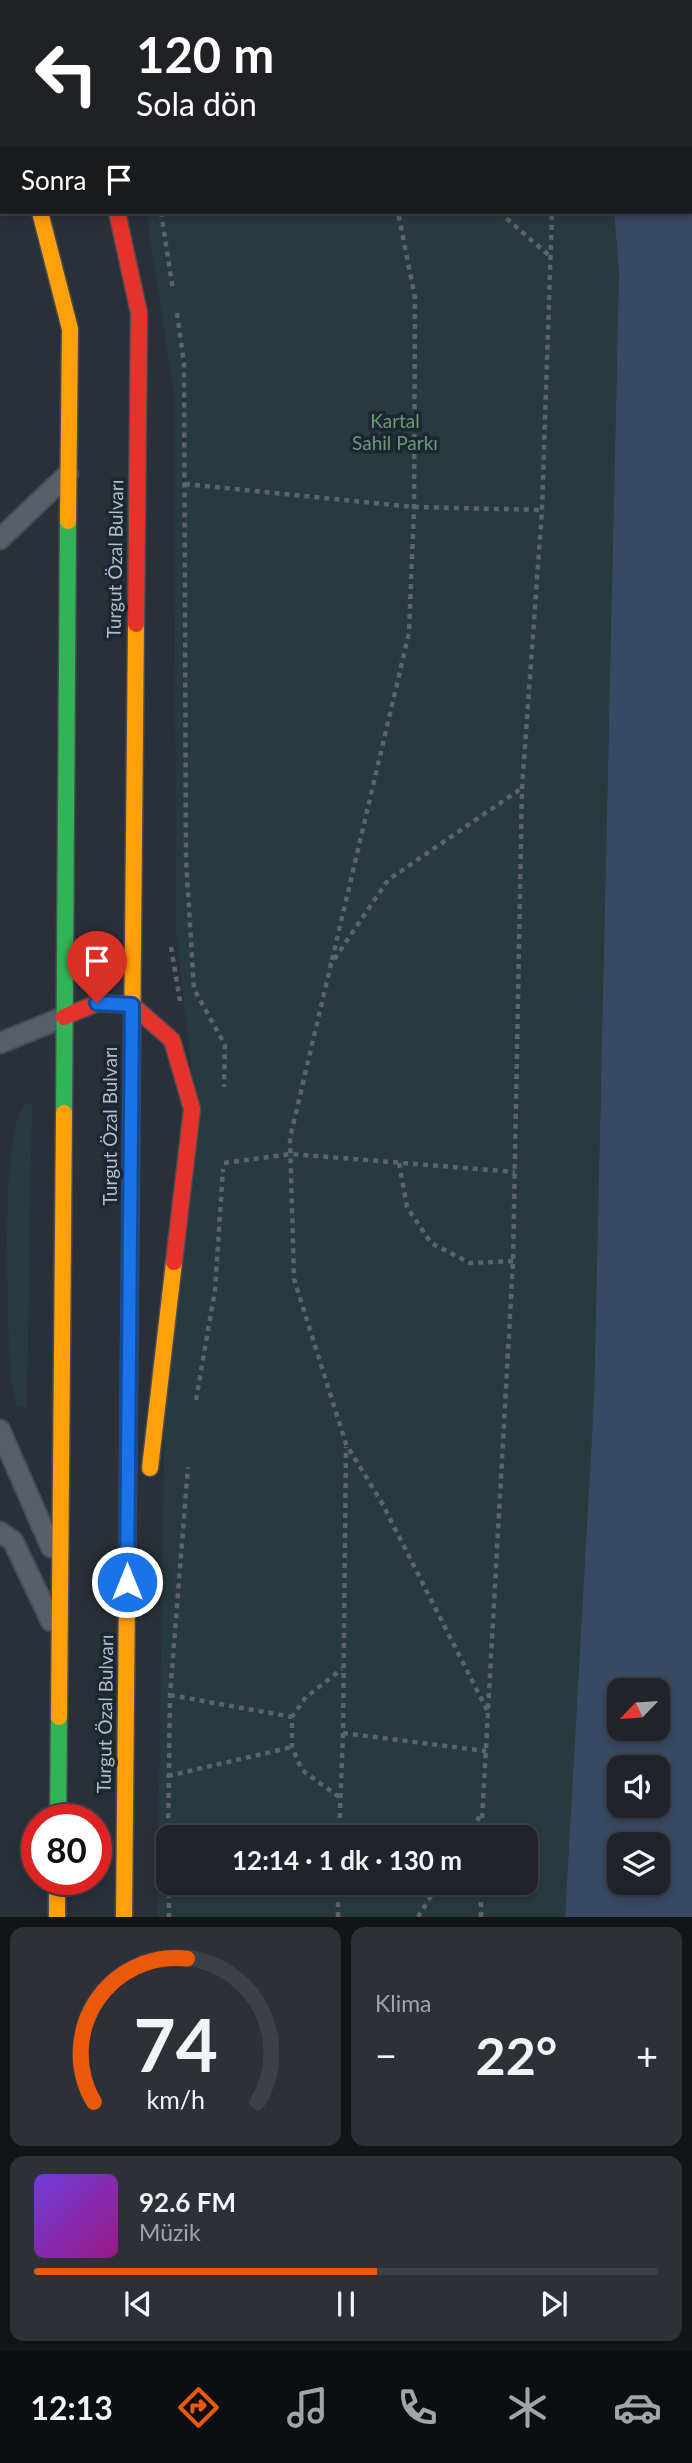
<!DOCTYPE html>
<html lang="tr">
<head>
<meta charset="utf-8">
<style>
  :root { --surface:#20242a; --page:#2d3036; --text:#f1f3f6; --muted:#a2a4a8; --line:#3d4147; --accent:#ea580c }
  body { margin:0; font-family:Lato,sans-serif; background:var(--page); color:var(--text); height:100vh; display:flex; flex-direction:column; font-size:26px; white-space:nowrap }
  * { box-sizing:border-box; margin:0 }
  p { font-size:23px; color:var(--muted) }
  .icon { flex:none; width:38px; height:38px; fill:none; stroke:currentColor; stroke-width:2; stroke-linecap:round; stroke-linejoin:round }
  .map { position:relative; height:1917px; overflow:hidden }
  .side { display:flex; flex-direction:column; gap:10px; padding:10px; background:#121417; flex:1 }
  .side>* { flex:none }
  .guide { position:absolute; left:0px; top:0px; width:693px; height:214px; box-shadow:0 4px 10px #0003,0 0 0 2px var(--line); background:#202124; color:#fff; overflow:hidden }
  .needle { width:46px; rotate:245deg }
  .buttons { position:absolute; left:607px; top:1678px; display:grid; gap:14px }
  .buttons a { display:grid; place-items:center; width:63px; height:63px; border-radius:14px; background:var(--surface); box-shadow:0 4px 10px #0003,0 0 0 2px var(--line); font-size:35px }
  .speed { position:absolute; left:21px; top:1804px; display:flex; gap:14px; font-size:35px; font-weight:700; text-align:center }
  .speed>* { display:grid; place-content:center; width:91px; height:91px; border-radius:50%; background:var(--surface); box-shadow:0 4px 10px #0003,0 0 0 2px var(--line); line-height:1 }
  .speed .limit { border:10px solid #d22; background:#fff; color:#111 }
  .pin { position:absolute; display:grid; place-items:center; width:60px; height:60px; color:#fff; margin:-72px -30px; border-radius:50% 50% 50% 0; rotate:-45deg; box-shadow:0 0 7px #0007 }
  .pin .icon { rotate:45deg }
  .me { position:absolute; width:77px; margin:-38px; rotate:0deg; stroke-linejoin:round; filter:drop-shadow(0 0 5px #0008) }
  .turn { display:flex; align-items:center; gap:24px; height:147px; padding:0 21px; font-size:32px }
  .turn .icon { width:91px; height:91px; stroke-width:2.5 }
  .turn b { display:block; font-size:49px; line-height:60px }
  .then { display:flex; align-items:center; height:66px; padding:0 21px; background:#0003; gap:14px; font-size:26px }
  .big { font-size:52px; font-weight:700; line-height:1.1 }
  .side .tile { flex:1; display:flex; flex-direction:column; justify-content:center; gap:10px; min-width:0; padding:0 24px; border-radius:14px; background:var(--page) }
  .side .dial { align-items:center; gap:0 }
  .dial svg { height:182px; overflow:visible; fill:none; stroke:var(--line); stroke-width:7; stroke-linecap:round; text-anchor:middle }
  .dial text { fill:var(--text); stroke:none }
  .song { display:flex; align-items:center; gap:21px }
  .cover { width:84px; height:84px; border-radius:10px; background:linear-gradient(135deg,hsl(260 70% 55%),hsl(310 70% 35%)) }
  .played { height:7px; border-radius:4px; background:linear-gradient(90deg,var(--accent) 55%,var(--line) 55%) }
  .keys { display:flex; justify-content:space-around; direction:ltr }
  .heat { display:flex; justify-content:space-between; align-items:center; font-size:38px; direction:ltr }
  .side .tiles { flex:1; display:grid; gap:10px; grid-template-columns:1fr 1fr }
  .tile:last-child { grid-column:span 2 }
  .trip { position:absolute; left:156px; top:1825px; width:382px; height:70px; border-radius:14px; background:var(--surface); box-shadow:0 4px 10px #0003,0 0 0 2px var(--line); font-weight:700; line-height:70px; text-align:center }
  .dock { display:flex; height:112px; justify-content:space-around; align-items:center; background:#0d0e11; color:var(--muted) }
  .dock .icon { width:49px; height:49px }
  .dock .active { color:var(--accent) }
  .dock b { font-size:32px; color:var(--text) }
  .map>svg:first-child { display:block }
</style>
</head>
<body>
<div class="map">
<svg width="692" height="1917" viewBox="0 0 692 1917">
  <rect width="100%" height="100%" fill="#2a3038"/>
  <!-- green -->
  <g fill="#273a3e" fill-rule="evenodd">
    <polygon points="78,0 599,0 599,2 79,2"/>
    <path d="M146,212H614L619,271L594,1400L565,1917H157L167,1257L193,1085L176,928L174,394ZM168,1838H525V1883H168Z"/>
    <path d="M32,1103L27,1407L17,1406L11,1380L9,1350C8,1303 0,1134 25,1104Z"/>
  </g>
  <!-- water -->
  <path fill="#384963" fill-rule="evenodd" d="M599,0H692V1917H565L594,1400L619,271L614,212H691V2H599ZM620,1690H658V1729H620ZM620,1768H658V1806H620ZM620,1844H658V1883H620Z"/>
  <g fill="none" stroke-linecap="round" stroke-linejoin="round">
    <!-- lane casing -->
    <g stroke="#484c53" stroke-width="23">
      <g id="lane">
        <polyline points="0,111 2,113"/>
        <polyline points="0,539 68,474"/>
        <polyline points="0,1043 64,1017"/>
        <polyline points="0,1430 51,1547"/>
        <polyline points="0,1532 13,1541 51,1621"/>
      </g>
    </g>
    <!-- fast casing -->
    <g stroke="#474c53" stroke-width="19">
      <g id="fast">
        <polyline points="0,75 2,78"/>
        <polyline points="64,1113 68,521"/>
        <polyline points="128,1478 132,1047"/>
        <polyline points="58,1820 59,1717"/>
      </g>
    </g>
    <!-- slow casing -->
    <g stroke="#474c53" stroke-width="19">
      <g id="slow">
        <polyline points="40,212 70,329 68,521"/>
        <polyline points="132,1047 136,624"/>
        <polyline points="150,1468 174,1262"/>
        <polyline points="59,1717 64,1113"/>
        <polyline points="57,1880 57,1917"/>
        <polyline points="124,1917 128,1478"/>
      </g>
    </g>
    <!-- jam casing -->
    <g stroke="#474c53" stroke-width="19">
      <g id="jam">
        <polyline points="52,0 53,2"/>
        <polyline points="117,212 139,313 136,624"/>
        <polyline points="64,1017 97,1003 132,1005 172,1040 192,1109 174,1262"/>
      </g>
    </g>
    <!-- path -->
    <g stroke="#5d636a" stroke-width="4.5" stroke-dasharray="5 5" stroke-linecap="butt">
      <polyline points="98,0 99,2"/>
      <polyline points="285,0 291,2"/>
      <polyline points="528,0 533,2"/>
      <polyline points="174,2 180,0"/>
      <polyline points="161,212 173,290"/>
      <polyline points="499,212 551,257"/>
      <polyline points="177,313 184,363 186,860 194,989 225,1045 224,1087"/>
      <polyline points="185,484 414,507 542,510"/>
      <polyline points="171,947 180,1001"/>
      <polyline points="332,960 409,633 414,507 415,298 398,212"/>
      <polyline points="224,1163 291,1154 515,1172"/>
      <polyline points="399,1163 407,1207 431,1243 470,1263 513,1261"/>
      <polyline points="196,1400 215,1290 223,1169"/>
      <polyline points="170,1695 292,1717"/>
      <polyline points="487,1710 382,1503 346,1444 294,1279 290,1138 331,964 388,880 522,788"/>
      <polyline points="343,1733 486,1751"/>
      <polyline points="168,1776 292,1747"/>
      <polyline points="339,1797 302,1770 292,1747 292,1717 306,1697 342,1669"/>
      <polyline points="168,1838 170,1695 188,1467"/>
      <polyline points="339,1838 343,1733 346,1447"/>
      <polyline points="467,1838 481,1814"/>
      <polyline points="481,1838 513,1261 522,788 542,510 552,212"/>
      <polyline points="169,1883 169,1917"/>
      <polyline points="338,1917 338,1883"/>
      <polyline points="418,1917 439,1883"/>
      <polyline points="481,1917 481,1883"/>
    </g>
    <!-- lane -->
    <use href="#lane" stroke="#5a5e66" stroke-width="19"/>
    <!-- fast -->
    <use href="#fast" stroke="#30b455" stroke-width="16"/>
    <!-- slow -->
    <use href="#slow" stroke="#ff9f0a" stroke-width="16"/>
    <!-- jam -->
    <use href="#jam" stroke="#e5322d" stroke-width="16"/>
  </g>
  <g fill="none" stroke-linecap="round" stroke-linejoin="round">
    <!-- route casing -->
    <g stroke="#114b97" stroke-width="18">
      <polyline id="route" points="97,1003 132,1005 127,1582"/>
    </g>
    <!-- route -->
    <use href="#route" stroke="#1a73e8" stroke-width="12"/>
  </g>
  <g text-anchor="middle" stroke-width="7" stroke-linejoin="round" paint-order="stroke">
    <!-- park labels -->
    <g font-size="19" fill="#6b9a76" stroke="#1d2633">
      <text x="395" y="428">Kartal<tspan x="395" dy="22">Sahil Parkı</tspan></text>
    </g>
    <!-- street labels -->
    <g font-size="19" fill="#b4bcc9" stroke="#1d2633">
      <text transform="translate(115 559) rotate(-89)" y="7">Turgut Özal Bulvarı</text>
      <text transform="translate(110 1126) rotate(-90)" y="7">Turgut Özal Bulvarı</text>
      <text transform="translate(105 1714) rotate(-89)" y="7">Turgut Özal Bulvarı</text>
    </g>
  </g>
</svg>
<div class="buttons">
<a><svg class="needle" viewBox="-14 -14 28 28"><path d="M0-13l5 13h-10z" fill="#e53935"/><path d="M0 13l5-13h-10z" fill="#a2a4a8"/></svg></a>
<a><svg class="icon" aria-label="sound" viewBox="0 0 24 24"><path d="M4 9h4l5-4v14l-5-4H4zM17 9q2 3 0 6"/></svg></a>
<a><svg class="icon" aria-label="layers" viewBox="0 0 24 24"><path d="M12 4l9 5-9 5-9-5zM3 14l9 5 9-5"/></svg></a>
</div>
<div class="speed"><div class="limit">80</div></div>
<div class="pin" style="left:97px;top:1003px;background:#d93025"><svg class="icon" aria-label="arrive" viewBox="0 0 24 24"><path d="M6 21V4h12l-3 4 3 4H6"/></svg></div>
<svg class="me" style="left:127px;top:1582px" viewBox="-20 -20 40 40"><circle r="17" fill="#1a73e8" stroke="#fff" stroke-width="3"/><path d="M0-11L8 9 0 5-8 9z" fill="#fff"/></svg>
<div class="trip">12:14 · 1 dk · 130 m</div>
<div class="guide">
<div class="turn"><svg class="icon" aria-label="left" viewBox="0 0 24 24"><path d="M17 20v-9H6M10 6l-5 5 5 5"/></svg><div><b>120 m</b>Sola dön</div></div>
<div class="then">Sonra<svg class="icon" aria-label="arrive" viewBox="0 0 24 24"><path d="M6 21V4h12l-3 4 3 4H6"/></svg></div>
</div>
</div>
<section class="side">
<div class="tiles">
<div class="tile dial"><svg viewBox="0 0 100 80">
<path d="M14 69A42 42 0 1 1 86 69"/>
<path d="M14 69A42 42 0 0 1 55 6" stroke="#ea580c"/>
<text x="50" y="56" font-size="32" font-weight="700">74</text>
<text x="50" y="72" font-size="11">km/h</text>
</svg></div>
<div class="tile"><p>Klima</p>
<div class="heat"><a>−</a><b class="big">22°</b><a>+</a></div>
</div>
<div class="tile">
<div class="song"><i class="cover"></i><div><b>92.6 FM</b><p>Müzik</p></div></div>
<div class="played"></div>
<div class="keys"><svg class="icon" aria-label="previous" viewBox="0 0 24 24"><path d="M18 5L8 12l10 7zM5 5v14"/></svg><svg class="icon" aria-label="pause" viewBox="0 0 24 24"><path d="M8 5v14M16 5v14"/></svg><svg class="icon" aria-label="next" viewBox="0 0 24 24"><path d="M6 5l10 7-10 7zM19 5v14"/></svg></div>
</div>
</div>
</section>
<nav class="dock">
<b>12:13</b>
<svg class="icon active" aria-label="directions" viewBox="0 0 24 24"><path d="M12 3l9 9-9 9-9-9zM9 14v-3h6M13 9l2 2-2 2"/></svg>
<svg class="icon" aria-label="music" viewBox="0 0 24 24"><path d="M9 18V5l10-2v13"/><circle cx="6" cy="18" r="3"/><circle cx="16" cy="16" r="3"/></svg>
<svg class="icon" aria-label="phone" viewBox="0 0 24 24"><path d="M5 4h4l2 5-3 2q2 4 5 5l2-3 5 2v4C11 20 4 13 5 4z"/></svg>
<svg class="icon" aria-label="climate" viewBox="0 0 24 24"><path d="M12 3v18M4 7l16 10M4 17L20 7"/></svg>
<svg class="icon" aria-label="car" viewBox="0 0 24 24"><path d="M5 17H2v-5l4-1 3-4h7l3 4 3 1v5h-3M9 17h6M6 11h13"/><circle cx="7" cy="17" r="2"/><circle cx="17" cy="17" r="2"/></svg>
</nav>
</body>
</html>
